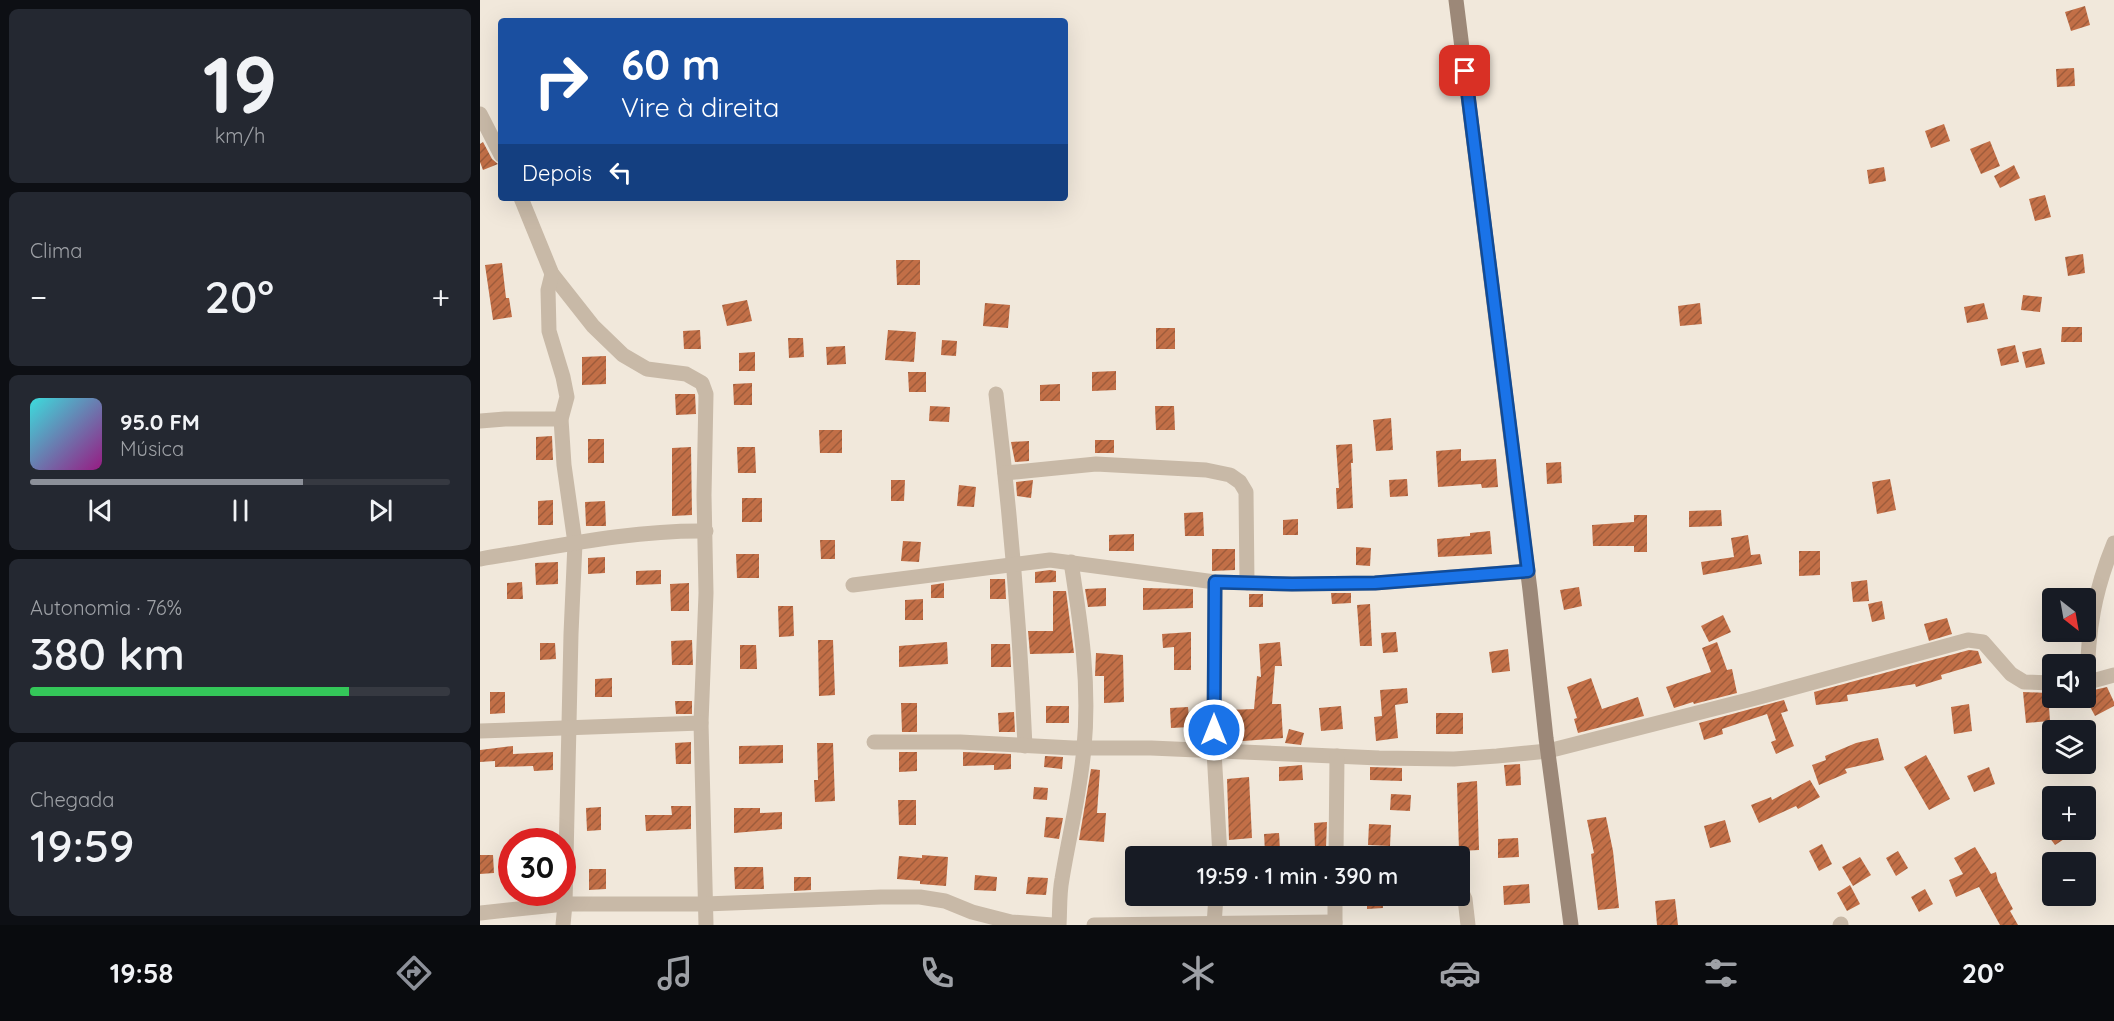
<!DOCTYPE html>
<html lang="pt">
<head>
<meta charset="utf-8">
<style>
  :root { --surface:#171b24; --page:#242831; --text:#f1f3f6; --muted:#9ea1a6; --line:#363941; --accent:#8c9099 }
  body { margin:0; font-family:Quicksand,sans-serif; background:var(--page); color:var(--text); height:100vh; display:flex; flex-direction:column; font-size:22px; white-space:nowrap }
  * { box-sizing:border-box; margin:0 }
  p { font-size:20px; color:var(--muted) }
  .icon { flex:none; width:33px; height:33px; fill:none; stroke:currentColor; stroke-width:2; stroke-linecap:round; stroke-linejoin:round }
  .map { position:relative; flex:1; overflow:hidden }
  .panel { display:flex; flex-direction:column; gap:9px; padding:9px; background:#0d0f14; width:480px }
  .panel>* { flex:none }
  .banner { position:absolute; left:18px; top:18px; width:570px; height:183px; border-radius:6px; box-shadow:0 6px 24px #0002; background:#1a4fa0; color:#fff; overflow:hidden }
  .needle { width:39px; rotate:149deg }
  .controls { position:absolute; left:1562px; top:588px; display:grid; gap:12px }
  .controls a { display:grid; place-items:center; width:54px; height:54px; border-radius:6px; background:var(--surface); box-shadow:0 6px 24px #0002; font-size:30px }
  .speed { position:absolute; left:18px; top:828px; display:flex; gap:12px; font-size:30px; font-weight:700; text-align:center }
  .speed>* { display:grid; place-content:center; width:78px; height:78px; border-radius:50%; background:var(--surface); box-shadow:0 6px 24px #0002; line-height:1 }
  .speed .limit { border:9px solid #d22; background:#fff; color:#111 }
  .pin { position:absolute; display:grid; place-items:center; width:51px; height:51px; color:#fff; margin:-26px; border-radius:12px; box-shadow:0 3px 9px #0006 }
  .me { position:absolute; width:66px; margin:-33px; rotate:0deg; stroke-linejoin:round; filter:drop-shadow(0 0 4px #0008) }
  .turn { display:flex; align-items:center; gap:21px; height:126px; padding:0 24px; font-size:27px }
  .turn .icon { width:78px; height:78px; stroke-width:2.5 }
  .turn b { display:block; font-size:42px; line-height:51px }
  .then { display:flex; align-items:center; height:57px; padding:0 24px; background:#0003; gap:12px; font-size:22px }
  .big { font-size:45px; font-weight:600; line-height:1.1 }
  .panel .tile { flex:1; display:flex; flex-direction:column; justify-content:center; gap:9px; min-width:0; padding:0 21px; border-radius:9px; background:var(--page) }
  .panel .dial { align-items:center; gap:0 }
  .dial b { font-size:78px; line-height:1 }
  .song { display:flex; align-items:center; gap:18px }
  .cover { width:72px; height:72px; border-radius:9px; background:linear-gradient(135deg,hsl(180 70% 55%),hsl(310 70% 35%)) }
  .played { height:6px; border-radius:3px; background:linear-gradient(90deg,var(--accent) 65%,var(--line) 65%) }
  .keys { display:flex; justify-content:space-around; direction:ltr }
  .heat { display:flex; justify-content:space-between; align-items:center; font-size:33px; direction:ltr }
  .charge { height:9px; border-radius:4px; background:linear-gradient(90deg,#34c759 76%,var(--line) 0) }
  .trip { position:absolute; left:645px; top:846px; width:345px; height:60px; border-radius:6px; background:var(--surface); box-shadow:0 6px 24px #0002; font-weight:600; line-height:60px; text-align:center }
  .dock { display:flex; height:96px; justify-content:space-around; align-items:center; background:#090b0e; color:var(--muted) }
  .dock .icon { width:42px; height:42px }
  .dock .selected { color:var(--accent) }
  .dock b { font-size:27px; color:var(--text) }
  main { display:flex; flex:1; min-height:0 }
  .map>svg:first-child { display:block }
</style>
</head>
<body>
<main>
<section class="panel">
<div class="tile dial"><b>19</b><p>km/h</p></div>
<div class="tile"><p>Clima</p>
<div class="heat"><a>−</a><b class="big">20°</b><a>+</a></div>
</div>
<div class="tile">
<div class="song"><i class="cover"></i><div><b>95.0 FM</b><p>Música</p></div></div>
<div class="played"></div>
<div class="keys"><svg class="icon" aria-label="previous" viewBox="0 0 24 24"><path d="M18 5L8 12l10 7zM5 5v14"/></svg><svg class="icon" aria-label="pause" viewBox="0 0 24 24"><path d="M8 5v14M16 5v14"/></svg><svg class="icon" aria-label="next" viewBox="0 0 24 24"><path d="M6 5l10 7-10 7zM19 5v14"/></svg></div>
</div>
<div class="tile"><p>Autonomia · 76%</p><b class="big">380 km</b><div class="charge"></div></div>
<div class="tile"><p>Chegada</p><b class="big">19:59</b></div>
</section>
<div class="map">
<svg width="1634" height="925" viewBox="0 0 1634 925">
  <defs>
    <pattern id="building-hatch" width="6" height="6" patternUnits="userSpaceOnUse" patternTransform="scale(1.5)"><rect width="6" height="6" fill="#c26f47"/><path d="M-1 1l2-2M0 6l6-6M5 7l2-2" fill="none" stroke="#9e5c3b"/></pattern>
  </defs>
  <rect width="100%" height="100%" fill="#f1e8db"/>
  <!-- building -->
  <g fill="url(#building-hatch)">
    <polygon points="1605,6 1610,25 1591,31 1585,12"/>
    <polygon points="1594,68 1595,86 1577,87 1576,69"/>
    <polygon points="1464,124 1470,141 1451,148 1445,131"/>
    <polygon points="1510,141 1520,166 1501,174 1490,149"/>
    <polygon points="3,142 12,159 18,164 3,170 0,162 0,144"/>
    <polygon points="1534,165 1540,178 1520,188 1514,176"/>
    <polygon points="1404,167 1406,181 1389,184 1387,170"/>
    <polygon points="1565,195 1571,217 1555,221 1549,199"/>
    <polygon points="1603,254 1605,273 1588,276 1585,257"/>
    <polygon points="416,260 440,260 440,285 417,285"/>
    <polygon points="22,263 26,298 29,298 32,317 13,320 5,265"/>
    <polygon points="1543,295 1562,297 1560,312 1541,310"/>
    <polygon points="267,300 272,321 247,326 242,305"/>
    <polygon points="505,303 530,305 528,328 503,326"/>
    <polygon points="1220,303 1222,324 1200,326 1198,306"/>
    <polygon points="1504,303 1508,319 1487,323 1484,307"/>
    <polygon points="1582,327 1602,327 1602,342 1581,342"/>
    <rect x="676" y="328" width="19" height="21"/>
    <polygon points="220,330 221,349 204,349 203,331"/>
    <polygon points="408,330 436,332 434,362 405,360"/>
    <polygon points="308,338 323,338 324,357 309,358"/>
    <polygon points="462,340 477,341 476,356 461,355"/>
    <polygon points="1535,345 1539,362 1521,366 1517,349"/>
    <polygon points="365,346 366,364 347,365 346,347"/>
    <polygon points="1561,348 1565,364 1546,368 1542,352"/>
    <polygon points="275,352 275,371 259,371 259,353"/>
    <polygon points="126,356 126,384 102,385 102,357"/>
    <polygon points="636,371 636,390 612,391 612,372"/>
    <polygon points="428,372 446,372 446,392 429,392"/>
    <polygon points="272,383 272,405 254,405 253,384"/>
    <polygon points="580,384 580,401 560,401 560,385"/>
    <polygon points="195,394 215,394 216,414 196,415"/>
    <polygon points="450,406 470,407 469,422 449,421"/>
    <polygon points="675,406 694,406 695,430 676,430"/>
    <polygon points="911,418 913,450 896,451 893,420"/>
    <polygon points="339,430 362,430 362,453 340,453"/>
    <polygon points="72,436 73,460 56,460 56,437"/>
    <rect x="108" y="439" width="16" height="24"/>
    <rect x="615" y="440" width="19" height="13"/>
    <polygon points="549,441 549,461 535,462 531,442"/>
    <polygon points="872,444 873,463 871,463 873,508 857,509 856,488 859,488 856,445"/>
    <polygon points="211,447 212,515 192,516 192,448"/>
    <polygon points="257,447 275,447 276,473 258,473"/>
    <polygon points="981,449 981,461 1016,459 1018,487 1002,488 1001,484 958,487 956,451"/>
    <polygon points="1081,462 1082,483 1067,484 1066,463"/>
    <polygon points="927,479 928,496 910,497 909,480"/>
    <polygon points="1410,479 1416,510 1397,514 1392,482"/>
    <polygon points="411,480 425,480 424,501 411,501"/>
    <polygon points="553,480 551,498 537,496 536,482"/>
    <polygon points="479,485 496,487 494,507 477,506"/>
    <rect x="262" y="498" width="20" height="24"/>
    <polygon points="73,500 73,525 58,525 58,501"/>
    <polygon points="125,501 126,526 106,526 105,502"/>
    <polygon points="1241,510 1242,526 1209,527 1209,511"/>
    <polygon points="723,512 724,536 705,536 704,513"/>
    <polygon points="1154,515 1167,515 1167,552 1154,552 1154,546 1113,546 1112,525 1154,522"/>
    <polygon points="818,519 818,535 803,535 803,520"/>
    <polygon points="1010,531 1012,554 958,557 957,539 990,536 990,533"/>
    <polygon points="654,534 654,551 629,551 629,535"/>
    <polygon points="1268,535 1271,555 1280,554 1282,564 1223,575 1221,562 1254,557 1251,538"/>
    <polygon points="340,540 355,540 355,559 341,559"/>
    <polygon points="423,541 441,542 439,562 421,561"/>
    <polygon points="876,547 891,548 890,566 876,565"/>
    <polygon points="732,549 755,549 755,570 732,571"/>
    <polygon points="1319,551 1340,551 1340,575 1319,576"/>
    <polygon points="256,554 279,554 279,578 257,578"/>
    <polygon points="125,557 125,573 108,574 108,558"/>
    <polygon points="78,562 78,584 56,585 55,563"/>
    <polygon points="181,570 181,584 156,585 156,571"/>
    <polygon points="570,570 576,571 576,582 555,583 555,572"/>
    <polygon points="510,579 525,579 526,599 510,599"/>
    <polygon points="1387,580 1389,601 1373,602 1371,582"/>
    <polygon points="42,582 43,599 27,599 27,583"/>
    <polygon points="209,583 209,611 191,611 190,584"/>
    <polygon points="464,583 464,598 451,598 451,585"/>
    <polygon points="1099,587 1102,606 1084,610 1080,590"/>
    <polygon points="626,588 626,606 608,607 605,589"/>
    <polygon points="663,588 713,589 713,608 663,610"/>
    <polygon points="573,591 586,591 594,653 550,654 548,631 573,631"/>
    <polygon points="851,593 871,593 871,603 852,604"/>
    <rect x="769" y="594" width="14" height="13"/>
    <polygon points="443,599 443,620 425,620 425,600"/>
    <polygon points="1402,601 1405,619 1392,622 1388,604"/>
    <polygon points="890,604 892,646 880,646 877,605"/>
    <polygon points="298,606 313,606 314,636 299,637"/>
    <polygon points="1243,615 1251,632 1229,642 1221,626"/>
    <polygon points="1467,618 1472,634 1449,641 1444,624"/>
    <polygon points="711,632 711,670 694,670 694,647 683,648 682,634"/>
    <polygon points="916,632 918,652 903,653 901,633"/>
    <polygon points="212,640 213,665 192,665 191,641"/>
    <polygon points="338,640 353,640 355,695 339,696"/>
    <polygon points="467,642 468,664 419,667 419,646"/>
    <polygon points="800,642 802,666 795,666 792,704 801,704 803,738 751,742 749,710 774,709 777,676 781,677 779,644"/>
    <polygon points="1237,642 1247,670 1252,669 1257,693 1214,704 1213,702 1194,708 1186,687 1231,672 1222,648"/>
    <polygon points="60,643 75,643 76,659 60,660"/>
    <polygon points="511,644 530,644 531,667 511,667"/>
    <polygon points="260,645 276,645 277,669 260,669"/>
    <polygon points="1028,649 1030,671 1012,673 1009,652"/>
    <polygon points="1489,650 1498,651 1502,663 1461,675 1462,679 1436,687 1435,684 1367,695 1368,701 1336,705 1334,692"/>
    <polygon points="616,653 643,655 644,702 624,703 624,676 615,676"/>
    <polygon points="132,678 132,697 115,697 115,679"/>
    <polygon points="1111,678 1122,709 1158,697 1164,716 1098,733 1094,719 1097,718 1087,687"/>
    <polygon points="1627,687 1634,702 1634,706 1615,716 1605,697 1605,692"/>
    <polygon points="927,688 928,703 915,705 918,738 896,741 894,717 902,716 900,690"/>
    <polygon points="10,692 25,692 25,713 10,714"/>
    <polygon points="1543,692 1568,693 1570,721 1546,723"/>
    <polygon points="1304,700 1308,711 1301,713 1314,746 1296,754 1291,742 1296,740 1287,714 1242,729 1243,734 1224,740 1219,723"/>
    <polygon points="195,701 212,701 212,714 196,714"/>
    <polygon points="421,703 437,703 437,732 422,732"/>
    <polygon points="1489,704 1492,731 1474,734 1471,707"/>
    <rect x="566" y="706" width="23" height="17"/>
    <polygon points="861,706 863,729 841,731 839,708"/>
    <polygon points="708,707 710,727 691,728 690,708"/>
    <polygon points="534,712 535,732 519,732 518,713"/>
    <rect x="956" y="713" width="27" height="21"/>
    <polygon points="809,729 824,733 821,745 805,743"/>
    <polygon points="1398,738 1404,760 1365,769 1367,773 1339,785 1332,765 1346,760 1345,756 1376,743"/>
    <polygon points="211,742 211,764 196,764 195,743"/>
    <polygon points="337,743 353,743 355,801 335,802 334,780 338,780"/>
    <polygon points="303,745 303,763 259,764 259,746"/>
    <polygon points="33,746 33,754 73,752 73,770 54,771 53,766 15,767 15,761 0,762 0,750"/>
    <polygon points="419,752 437,752 437,771 419,772"/>
    <polygon points="483,752 531,754 531,769 514,770 514,765 483,766"/>
    <polygon points="1446,755 1470,799 1449,810 1424,767"/>
    <polygon points="565,756 583,757 582,769 564,767"/>
    <polygon points="1040,764 1041,785 1026,786 1024,765"/>
    <polygon points="822,765 823,780 799,781 799,767"/>
    <polygon points="890,767 922,768 922,781 890,780"/>
    <polygon points="1509,767 1515,784 1494,792 1487,776"/>
    <polygon points="611,769 620,770 617,813 626,813 624,842 599,840"/>
    <polygon points="769,777 772,838 749,840 747,779"/>
    <polygon points="1330,780 1340,797 1318,809 1316,806 1279,823 1271,805 1291,797 1292,800"/>
    <polygon points="997,781 999,850 979,851 977,783"/>
    <polygon points="554,787 568,788 567,800 553,799"/>
    <polygon points="911,794 931,795 930,811 910,810"/>
    <polygon points="418,800 436,800 436,825 419,825"/>
    <polygon points="191,806 211,806 211,829 166,831 165,815 192,815"/>
    <polygon points="121,807 121,830 107,831 106,808"/>
    <polygon points="254,808 280,808 280,813 302,812 302,829 254,833"/>
    <polygon points="566,817 583,818 579,839 564,837"/>
    <polygon points="1126,817 1133,851 1139,908 1118,910 1111,854 1114,853 1107,820"/>
    <polygon points="1245,820 1251,842 1230,848 1224,826"/>
    <polygon points="847,822 846,847 835,848 834,823"/>
    <polygon points="889,824 911,825 910,846 888,845"/>
    <polygon points="1564,830 1598,830 1575,845"/>
    <polygon points="799,833 800,850 785,851 784,834"/>
    <polygon points="1038,838 1039,857 1018,858 1018,839"/>
    <polygon points="1342,844 1352,864 1339,871 1329,851"/>
    <polygon points="1495,847 1511,874 1516,872 1518,881 1533,909 1530,911 1538,925 1520,925 1499,887 1476,897 1469,880 1483,874 1474,858"/>
    <polygon points="1418,851 1428,868 1416,876 1406,858"/>
    <polygon points="0,855 13,855 14,873 0,874"/>
    <polygon points="442,855 468,857 466,886 440,884 440,881 417,879 419,856 442,858"/>
    <polygon points="1380,857 1391,875 1373,886 1362,867"/>
    <polygon points="254,867 283,867 284,889 255,889"/>
    <polygon points="109,869 126,869 126,889 109,890"/>
    <polygon points="495,875 517,877 516,891 494,890"/>
    <polygon points="314,877 331,877 331,890 314,891"/>
    <polygon points="548,877 568,878 566,895 546,894"/>
    <polygon points="1049,884 1050,903 1024,905 1023,886"/>
    <polygon points="1370,885 1380,904 1367,911 1357,893"/>
    <polygon points="1445,889 1453,904 1439,912 1431,897"/>
    <polygon points="887,896 902,896 903,908 887,909"/>
    <polygon points="1195,899 1198,925 1177,925 1175,901"/>
  </g>
  <g fill="none" stroke-linecap="round" stroke-linejoin="round">
    <!-- street -->
    <g stroke="#c8b9a7" stroke-width="15">
      <polyline points="0,114 21,155"/>
      <polyline points="41,198 72,274 113,326 143,355 167,369 206,374 222,383 226,394 224,495 226,593 221,723 226,925"/>
      <polyline points="72,274 68,290 69,331 83,377 87,397 81,419 84,465 95,543 91,634 85,904 83,925"/>
      <path d="M516,394C530,511 540,628 545,746"/>
      <polyline points="0,421 25,419 81,419"/>
      <polyline points="525,473 616,464 726,470 750,475 760,482 766,492 767,583"/>
      <path d="M0,559C75,547 150,530 226,531"/>
      <polyline points="735,582 734,751 740,856"/>
      <polyline points="373,585 570,560 735,582 812,584 895,583 1048,571"/>
      <path d="M1607,682C1608,630 1614,592 1634,543"/>
      <polyline points="1605,683 1634,675"/>
      <polyline points="0,731 221,723"/>
      <polyline points="394,742 480,742 593,748 671,748 899,758 974,759 1017,756 1068,751 1272,699 1488,640 1503,642 1531,674 1544,682 1572,683"/>
      <polyline points="856,856 857,756"/>
      <polyline points="980,888 985,899 988,925"/>
      <polyline points="855,896 855,925"/>
      <polyline points="0,913 85,904 225,904 401,897 440,897 465,901 492,912 531,922 573,925"/>
      <path d="M579,925C580,910 579,894 582,879C589,836 600,793 604,748C610,683 601,626 591,562"/>
      <polyline points="614,925 855,922"/>
      <polyline points="734,925 736,896"/>
      <polyline points="1360,925 1361,924"/>
    </g>
    <!-- secondary -->
    <polyline stroke="#9c8878" stroke-width="15" points="976,0 1050,590 1066,738 1091,925"/>
  </g>
  <g fill="none" stroke-linecap="round" stroke-linejoin="round">
    <!-- route casing -->
    <g stroke="#114b97" stroke-width="15">
      <polyline id="route" points="734,730 735,582 812,584 895,583 1048,571 985,71"/>
    </g>
    <!-- route -->
    <use href="#route" stroke="#1a73e8" stroke-width="10"/>
  </g>
</svg>
<div class="controls">
<a><svg class="needle" viewBox="-14 -14 28 28"><path d="M0-13l5 13h-10z" fill="#e53935"/><path d="M0 13l5-13h-10z" fill="#9ea1a6"/></svg></a>
<a><svg class="icon" aria-label="sound" viewBox="0 0 24 24"><path d="M4 9h4l5-4v14l-5-4H4zM17 9q2 3 0 6"/></svg></a>
<a><svg class="icon" aria-label="layers" viewBox="0 0 24 24"><path d="M12 4l9 5-9 5-9-5zM3 14l9 5 9-5"/></svg></a>
<a>+</a>
<a>−</a>
</div>
<div class="speed"><div class="limit">30</div></div>
<div class="pin" style="left:985px;top:71px;background:#d93025"><svg class="icon" aria-label="arrive" viewBox="0 0 24 24"><path d="M6 21V4h12l-3 4 3 4H6"/></svg></div>
<svg class="me" style="left:734px;top:730px" viewBox="-20 -20 40 40"><circle r="17" fill="#1a73e8" stroke="#fff" stroke-width="3"/><path d="M0-11L8 9 0 5-8 9z" fill="#fff"/></svg>
<div class="trip">19:59 · 1 min · 390 m</div>
<div class="banner">
<div class="turn"><svg class="icon" aria-label="right" viewBox="0 0 24 24"><path d="M7 20v-9h11M14 6l5 5-5 5"/></svg><div><b>60 m</b>Vire à direita</div></div>
<div class="then">Depois<svg class="icon" aria-label="left" viewBox="0 0 24 24"><path d="M17 20v-9H6M10 6l-5 5 5 5"/></svg></div>
</div>
</div>
</main>
<nav class="dock">
<b>19:58</b>
<svg class="icon selected" aria-label="directions" viewBox="0 0 24 24"><path d="M12 3l9 9-9 9-9-9zM9 14v-3h6M13 9l2 2-2 2"/></svg>
<svg class="icon" aria-label="music" viewBox="0 0 24 24"><path d="M9 18V5l10-2v13"/><circle cx="6" cy="18" r="3"/><circle cx="16" cy="16" r="3"/></svg>
<svg class="icon" aria-label="phone" viewBox="0 0 24 24"><path d="M5 4h4l2 5-3 2q2 4 5 5l2-3 5 2v4C11 20 4 13 5 4z"/></svg>
<svg class="icon" aria-label="climate" viewBox="0 0 24 24"><path d="M12 3v18M4 7l16 10M4 17L20 7"/></svg>
<svg class="icon" aria-label="car" viewBox="0 0 24 24"><path d="M5 17H2v-5l4-1 3-4h7l3 4 3 1v5h-3M9 17h6M6 11h13"/><circle cx="7" cy="17" r="2"/><circle cx="17" cy="17" r="2"/></svg>
<svg class="icon" aria-label="filters" viewBox="0 0 24 24"><path d="M4 7h16M4 17h16"/><circle cx="9" cy="7" r="2"/><circle cx="15" cy="17" r="2"/></svg>
<b>20°</b>
</nav>
</body>
</html>
